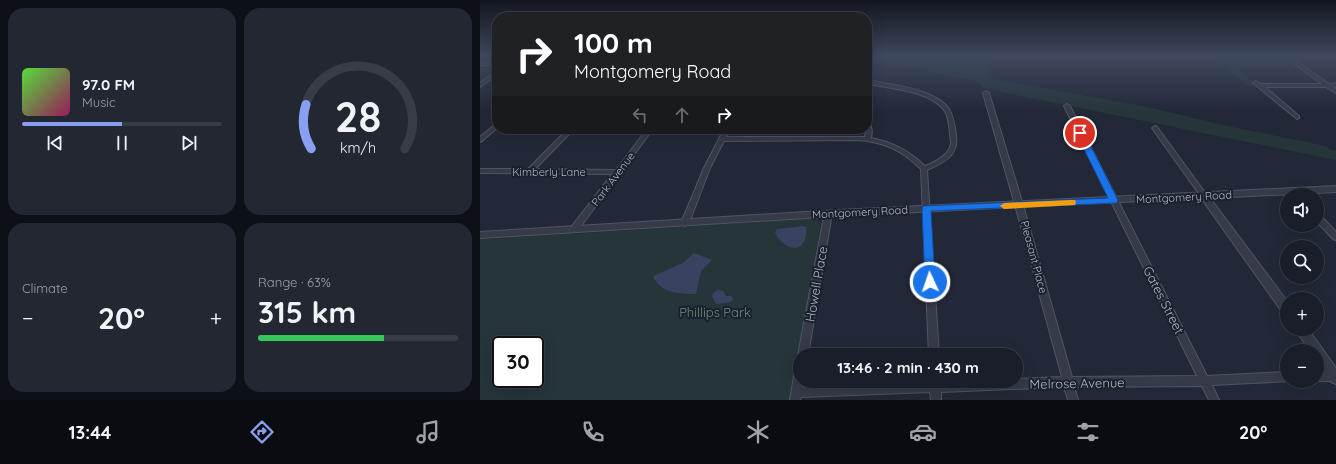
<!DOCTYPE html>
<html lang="en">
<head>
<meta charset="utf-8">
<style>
  :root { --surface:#1a1e2a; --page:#232732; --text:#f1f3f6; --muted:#9fa2a8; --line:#383c47; --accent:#899ff2 }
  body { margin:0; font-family:Quicksand,sans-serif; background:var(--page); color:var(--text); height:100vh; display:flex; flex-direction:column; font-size:15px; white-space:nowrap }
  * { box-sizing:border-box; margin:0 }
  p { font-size:13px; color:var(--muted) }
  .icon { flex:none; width:22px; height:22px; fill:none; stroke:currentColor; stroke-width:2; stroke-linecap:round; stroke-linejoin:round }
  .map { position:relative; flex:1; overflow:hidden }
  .panel { display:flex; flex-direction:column; gap:8px; padding:8px; background:#0e1017; width:480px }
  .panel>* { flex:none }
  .banner { position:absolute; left:12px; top:12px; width:380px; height:122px; border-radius:16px; box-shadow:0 4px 16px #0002,0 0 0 1px var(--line); background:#202124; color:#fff; overflow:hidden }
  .tools { position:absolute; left:800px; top:188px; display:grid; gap:8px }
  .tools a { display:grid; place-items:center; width:44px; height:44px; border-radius:50%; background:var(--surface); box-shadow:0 4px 16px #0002,0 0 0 1px var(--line); font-size:20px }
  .speed { position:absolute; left:12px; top:336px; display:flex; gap:8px; font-size:20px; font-weight:700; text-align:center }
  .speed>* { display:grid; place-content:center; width:52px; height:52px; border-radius:50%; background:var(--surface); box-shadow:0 4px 16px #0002,0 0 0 1px var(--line); line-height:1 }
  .speed .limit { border:2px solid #111; border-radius:6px; background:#fff; color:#111 }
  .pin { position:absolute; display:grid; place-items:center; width:34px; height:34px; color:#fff; margin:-17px; border:2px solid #fff; border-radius:50%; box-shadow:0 1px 4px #0007 }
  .me { position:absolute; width:44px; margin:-22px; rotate:357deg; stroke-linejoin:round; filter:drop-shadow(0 0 3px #0008) }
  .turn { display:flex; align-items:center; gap:14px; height:84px; padding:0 16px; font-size:18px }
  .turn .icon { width:52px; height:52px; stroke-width:2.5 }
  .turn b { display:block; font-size:28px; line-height:34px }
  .lanes { display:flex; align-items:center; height:38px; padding:0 16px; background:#0003; justify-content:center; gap:20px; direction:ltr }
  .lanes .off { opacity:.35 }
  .big { font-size:30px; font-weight:700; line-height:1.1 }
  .panel .widget { flex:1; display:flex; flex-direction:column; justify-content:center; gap:6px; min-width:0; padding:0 14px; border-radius:16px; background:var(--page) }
  .panel .dial { align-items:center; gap:0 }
  .dial svg { height:104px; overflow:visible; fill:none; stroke:var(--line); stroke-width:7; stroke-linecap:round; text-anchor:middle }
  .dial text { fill:var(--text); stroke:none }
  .song { display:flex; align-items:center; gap:12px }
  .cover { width:48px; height:48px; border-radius:6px; background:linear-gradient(135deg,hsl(110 70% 55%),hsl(330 70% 35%)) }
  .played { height:4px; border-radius:2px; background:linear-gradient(90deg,var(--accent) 50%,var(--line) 50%) }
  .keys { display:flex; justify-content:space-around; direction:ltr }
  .heat { display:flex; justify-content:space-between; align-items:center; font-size:22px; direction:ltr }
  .charge { height:6px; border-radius:3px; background:linear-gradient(90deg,#34c759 63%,var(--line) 0) }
  .panel .tiles { flex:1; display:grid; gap:8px; grid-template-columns:repeat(2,1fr) }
  .trip { position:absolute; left:313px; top:348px; width:230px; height:40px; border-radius:20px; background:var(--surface); box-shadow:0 4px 16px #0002,0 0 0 1px var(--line); font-weight:700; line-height:40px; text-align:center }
  .menu { display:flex; height:64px; justify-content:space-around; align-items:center; background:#0a0c11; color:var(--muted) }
  .menu .icon { width:28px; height:28px }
  .menu .on { color:var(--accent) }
  .menu b { font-size:18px; color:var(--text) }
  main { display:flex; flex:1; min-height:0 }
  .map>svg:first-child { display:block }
</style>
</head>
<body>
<main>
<section class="panel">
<div class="tiles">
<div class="widget">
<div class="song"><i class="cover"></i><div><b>97.0 FM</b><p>Music</p></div></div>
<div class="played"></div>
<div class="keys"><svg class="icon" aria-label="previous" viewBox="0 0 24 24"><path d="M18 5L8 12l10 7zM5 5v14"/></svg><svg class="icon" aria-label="pause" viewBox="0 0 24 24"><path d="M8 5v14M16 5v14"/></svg><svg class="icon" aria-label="next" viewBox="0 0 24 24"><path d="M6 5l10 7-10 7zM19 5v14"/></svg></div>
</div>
<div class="widget dial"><svg viewBox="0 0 100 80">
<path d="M14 69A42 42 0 1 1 86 69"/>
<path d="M14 69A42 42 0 0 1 10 35" stroke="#899ff2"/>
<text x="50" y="56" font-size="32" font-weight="700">28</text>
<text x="50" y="72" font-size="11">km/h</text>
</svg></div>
<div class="widget"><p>Climate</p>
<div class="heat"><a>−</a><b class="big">20°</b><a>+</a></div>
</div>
<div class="widget"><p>Range · 63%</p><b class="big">315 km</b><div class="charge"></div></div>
</div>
</section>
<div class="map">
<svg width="856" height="400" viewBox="0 0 856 400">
  <rect width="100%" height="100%" fill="#232838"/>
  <!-- green -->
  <g fill="#25353a" fill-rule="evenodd">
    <polygon points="387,56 503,56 513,79 668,107 738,124 846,146 851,150 856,151 856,160 502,88 500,82 387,59"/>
    <polygon points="732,56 805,56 820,67 756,67 777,86 768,86"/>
    <path d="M331,218H336L341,223L310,400H0V239L29,238L30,234L95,228L92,234ZM21,345H55V379H21Z"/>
  </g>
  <!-- water -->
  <g fill="#394261">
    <path d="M323,226L326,227C327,231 326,235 325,239C319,257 299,244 295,232L297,229Z"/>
    <path d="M214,253L232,260L221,271L216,294C199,294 180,293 173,276L203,263Z"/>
    <polygon points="238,290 243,291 246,296 252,296 253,300 249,303 236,304 232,296 233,293"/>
  </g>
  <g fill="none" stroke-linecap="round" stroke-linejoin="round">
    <!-- stream -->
    <polyline stroke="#394261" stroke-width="1.5" points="0,59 4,56"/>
    <!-- minor casing -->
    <g stroke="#515563" stroke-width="2">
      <g id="minor">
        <polygon points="804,56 809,56 849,84 856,83 856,87 853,87 856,89 856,93 846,87 785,87 819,116 819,118 817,119 773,83 776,81 781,84 842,84"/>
        <polygon points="0,63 17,63 17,65 1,65"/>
        <polygon points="15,72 17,72 17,75 0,87 0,83"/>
        <path d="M387,80C410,85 455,88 469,109C474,117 475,127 476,136C479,156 463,163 447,170L459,355H449L441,169C421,150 405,142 377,140L244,141L230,168L209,223L205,226L201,223L224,168L244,129H250L246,137H385L387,122L390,124L392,131L391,138C413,142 429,151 445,166C455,162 470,155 471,143C471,140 470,136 470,134C469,126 469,116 464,110C450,91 409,88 387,84Z"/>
        <polygon points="506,91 509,93 543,205 592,377 717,376 584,106 587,104 590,106 727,376 807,372 807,381 809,381 732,385 739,400 729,400 722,386 594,387 598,400 588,400 584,387 461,392 461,400 451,400 450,392 321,397 320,400 310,400 315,370 317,367 320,365 320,381 323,381 322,387 450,382 450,381 460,382 536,381 536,379 582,377 535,205 503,93"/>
        <polygon points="17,123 17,128 2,141 0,142 0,137"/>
        <polygon points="675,126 677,127 726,194 727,196 726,198 722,198 672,128"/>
        <polygon points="88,129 94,129 55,169 136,170 167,129 173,129 98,230 92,230 91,228 92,226 132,174 0,173 0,169 48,169"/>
        <polygon points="345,211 348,211 352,213 328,355 320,355 320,358 318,355"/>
        <polygon points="837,215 840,215 856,232 856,240 853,239 837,222"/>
        <rect x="837" y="371" width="19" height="10"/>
      </g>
    </g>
    <!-- tertiary casing -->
    <g stroke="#515563" stroke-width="2">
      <g id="tertiary">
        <polygon points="856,186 856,192 730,198 807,301 807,315 803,313 721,198 359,216 0,238 0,232 359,210"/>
        <polygon points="815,329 828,329 856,368 856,384 851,382 837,362 837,351 830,351"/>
      </g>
    </g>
    <!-- minor -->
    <use href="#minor" fill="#363a49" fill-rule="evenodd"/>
    <!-- tertiary -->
    <use href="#tertiary" fill="#363a49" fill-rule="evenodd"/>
  </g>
  <!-- sky -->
  <linearGradient id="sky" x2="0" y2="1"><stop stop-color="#13161f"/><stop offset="0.5" stop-color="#3f485e"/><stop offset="1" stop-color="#3f485e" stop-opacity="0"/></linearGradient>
  <rect width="856" height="112" fill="url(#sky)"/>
  <!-- route -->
  <polygon fill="#1a73e8" stroke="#114b97" points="600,131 604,133 638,200 637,203 451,211 455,282 454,285 450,286 446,285 445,282 442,209 443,206 628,198 596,133"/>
  <!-- slow -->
  <polygon fill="#f59e0b" points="591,200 595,200 596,203 595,205 524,209 520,206 524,203"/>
  <g text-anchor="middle" stroke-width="4" stroke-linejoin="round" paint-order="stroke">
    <!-- street labels -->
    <g font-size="11" fill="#b1b5c5" stroke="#1b202d">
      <text x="69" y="176">Kimberly Lane</text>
      <text transform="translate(133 179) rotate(-53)" y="4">Park Avenue</text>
      <text transform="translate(704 197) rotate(-3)" y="4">Montgomery Road</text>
      <text transform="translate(380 212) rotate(-3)" y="4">Montgomery Road</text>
      <text transform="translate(554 257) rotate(75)" y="4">Pleasant Place</text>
    </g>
    <!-- near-street labels -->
    <g font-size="13" fill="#b1b5c5" stroke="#1b202d">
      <text transform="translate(336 284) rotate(-80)" y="5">Howell Place</text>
      <text transform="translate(684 300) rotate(63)" y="5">Gates Street</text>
      <text transform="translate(597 383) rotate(-1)" y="5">Melrose Avenue</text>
    </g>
    <!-- near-park labels -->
    <g font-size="13" fill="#69947b" stroke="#1b202d">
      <text x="235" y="317">Phillips Park</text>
    </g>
  </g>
</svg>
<div class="tools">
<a><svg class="icon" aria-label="sound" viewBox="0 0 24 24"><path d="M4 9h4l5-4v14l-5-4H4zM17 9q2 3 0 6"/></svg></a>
<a><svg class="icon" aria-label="search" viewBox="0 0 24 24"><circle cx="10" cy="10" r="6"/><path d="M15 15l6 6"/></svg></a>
<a>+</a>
<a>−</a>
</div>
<div class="speed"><div class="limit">30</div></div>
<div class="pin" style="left:600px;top:133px;background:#d93025"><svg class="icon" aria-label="arrive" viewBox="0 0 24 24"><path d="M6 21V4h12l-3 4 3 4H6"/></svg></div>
<svg class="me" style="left:450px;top:282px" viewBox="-20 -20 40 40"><circle r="17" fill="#1a73e8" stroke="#fff" stroke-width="3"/><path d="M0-11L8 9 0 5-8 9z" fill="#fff"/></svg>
<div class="trip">13:46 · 2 min · 430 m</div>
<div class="banner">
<div class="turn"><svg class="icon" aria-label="right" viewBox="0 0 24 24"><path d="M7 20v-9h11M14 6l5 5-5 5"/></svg><div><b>100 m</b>Montgomery Road</div></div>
<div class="lanes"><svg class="icon off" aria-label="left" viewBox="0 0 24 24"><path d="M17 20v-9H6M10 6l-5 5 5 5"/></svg><svg class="icon off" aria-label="ahead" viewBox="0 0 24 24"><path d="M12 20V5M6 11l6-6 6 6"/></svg><svg class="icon" aria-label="right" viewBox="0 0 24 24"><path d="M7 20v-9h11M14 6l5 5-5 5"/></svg></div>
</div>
</div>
</main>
<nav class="menu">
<b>13:44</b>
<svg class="icon on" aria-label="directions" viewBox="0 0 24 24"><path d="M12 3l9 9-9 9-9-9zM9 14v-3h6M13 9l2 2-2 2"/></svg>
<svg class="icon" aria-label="music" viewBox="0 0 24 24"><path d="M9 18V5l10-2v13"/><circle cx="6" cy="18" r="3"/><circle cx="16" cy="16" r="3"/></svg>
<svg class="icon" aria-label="phone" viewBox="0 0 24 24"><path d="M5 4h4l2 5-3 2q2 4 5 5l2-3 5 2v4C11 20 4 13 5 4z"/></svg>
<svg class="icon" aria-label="climate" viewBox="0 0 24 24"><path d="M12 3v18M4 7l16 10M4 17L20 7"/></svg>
<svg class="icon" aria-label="car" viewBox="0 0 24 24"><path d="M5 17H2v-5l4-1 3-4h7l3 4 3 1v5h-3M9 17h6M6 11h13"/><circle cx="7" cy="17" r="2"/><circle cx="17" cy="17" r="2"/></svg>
<svg class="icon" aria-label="filters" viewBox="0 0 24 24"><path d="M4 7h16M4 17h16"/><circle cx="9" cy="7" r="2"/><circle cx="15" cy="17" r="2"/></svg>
<b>20°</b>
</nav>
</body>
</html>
